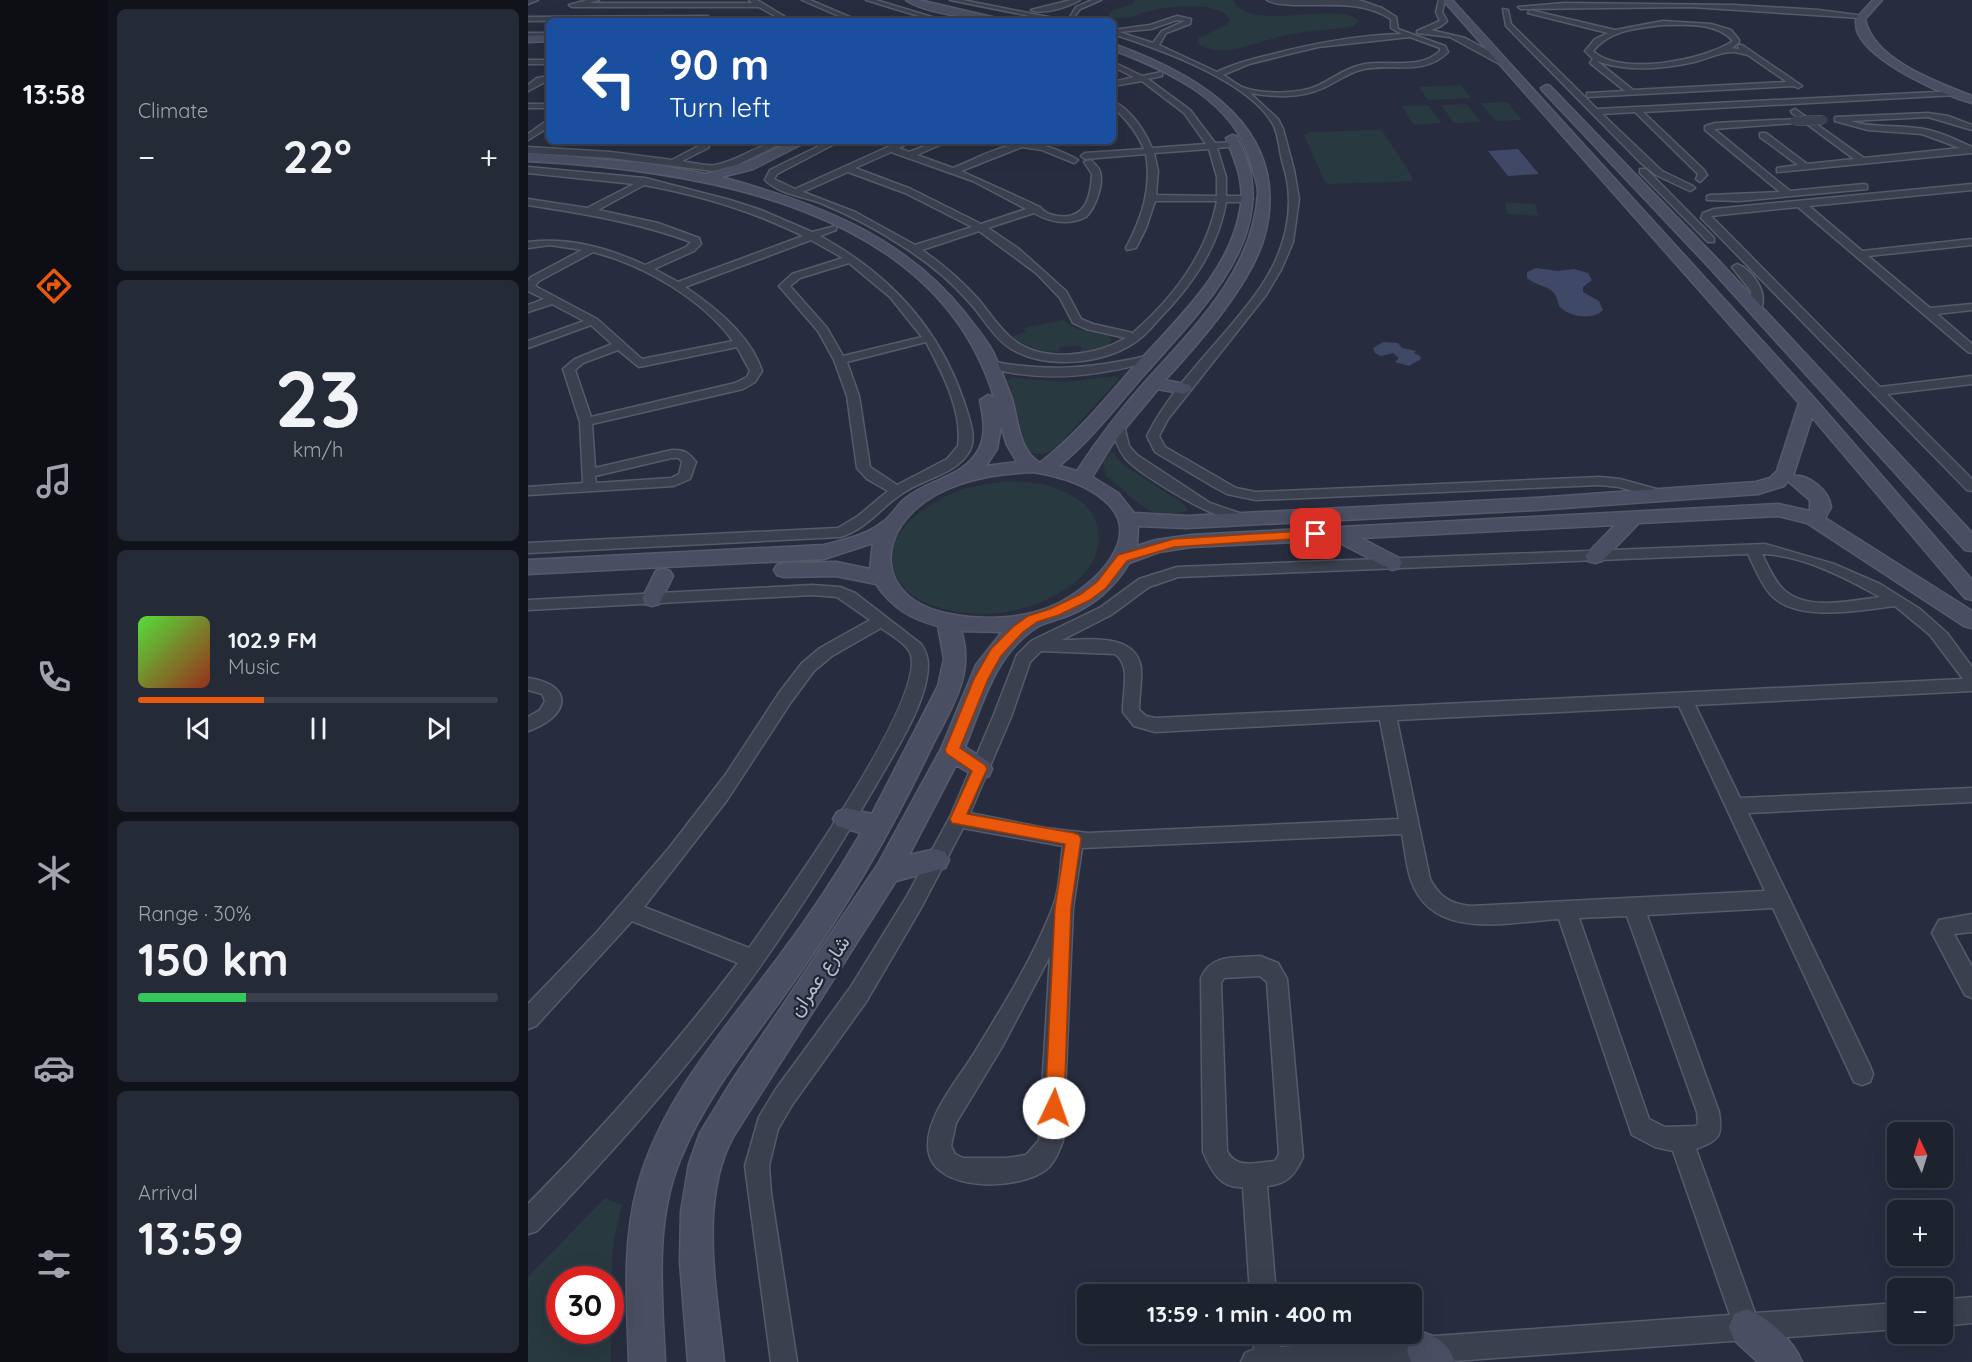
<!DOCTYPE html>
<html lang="en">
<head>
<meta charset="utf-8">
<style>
  :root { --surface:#1d222f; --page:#252a37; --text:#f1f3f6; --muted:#a0a4aa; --line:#3b3f4b; --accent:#ea580c }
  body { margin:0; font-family:Quicksand,Vazirmatn,sans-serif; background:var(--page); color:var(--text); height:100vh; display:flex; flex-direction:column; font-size:22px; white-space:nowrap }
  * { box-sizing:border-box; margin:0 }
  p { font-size:20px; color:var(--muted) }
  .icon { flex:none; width:33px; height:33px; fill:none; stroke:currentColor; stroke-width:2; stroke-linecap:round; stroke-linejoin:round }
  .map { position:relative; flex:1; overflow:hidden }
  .details { display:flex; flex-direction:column; gap:9px; padding:9px; background:#10131a; width:420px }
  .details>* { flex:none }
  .banner { position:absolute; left:18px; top:18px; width:570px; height:126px; border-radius:9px; box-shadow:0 6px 24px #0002,0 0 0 2px var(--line); background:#1a4fa0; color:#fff; overflow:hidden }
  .needle { width:39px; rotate:356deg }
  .fabs { position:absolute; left:1359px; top:1122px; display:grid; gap:12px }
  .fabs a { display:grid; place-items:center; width:66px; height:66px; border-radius:9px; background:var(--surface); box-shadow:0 6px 24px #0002,0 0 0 2px var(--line); font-size:30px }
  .speed { position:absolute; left:18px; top:1266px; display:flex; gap:12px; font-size:30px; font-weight:700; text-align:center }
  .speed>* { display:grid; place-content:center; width:78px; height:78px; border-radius:50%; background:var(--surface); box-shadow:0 6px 24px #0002,0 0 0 2px var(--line); line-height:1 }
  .speed .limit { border:9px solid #d22; background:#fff; color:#111 }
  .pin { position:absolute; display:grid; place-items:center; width:51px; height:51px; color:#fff; margin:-26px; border-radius:12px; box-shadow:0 3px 9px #0006 }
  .me { position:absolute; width:66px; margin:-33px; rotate:3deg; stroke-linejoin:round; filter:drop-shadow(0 0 4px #0008) }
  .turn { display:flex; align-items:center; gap:21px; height:126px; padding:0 24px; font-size:27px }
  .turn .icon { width:78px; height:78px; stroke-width:2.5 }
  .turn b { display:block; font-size:42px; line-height:51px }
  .big { font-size:45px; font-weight:700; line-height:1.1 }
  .details .widget { flex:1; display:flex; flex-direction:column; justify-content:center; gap:9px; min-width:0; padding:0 21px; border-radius:9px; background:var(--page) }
  .details .dial { align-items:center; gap:0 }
  .dial b { font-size:78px; line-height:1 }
  .song { display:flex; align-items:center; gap:18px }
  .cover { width:72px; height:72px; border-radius:9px; background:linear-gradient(135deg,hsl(110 70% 55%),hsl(10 70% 35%)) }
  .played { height:6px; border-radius:3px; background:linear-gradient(90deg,var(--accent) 35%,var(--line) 35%) }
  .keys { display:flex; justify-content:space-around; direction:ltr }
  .heat { display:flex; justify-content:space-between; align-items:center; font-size:33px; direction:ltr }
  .charge { height:9px; border-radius:4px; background:linear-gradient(90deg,#34c759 30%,var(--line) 0) }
  .trip { position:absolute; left:549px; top:1284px; width:345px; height:60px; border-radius:9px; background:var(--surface); box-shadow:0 6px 24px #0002,0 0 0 2px var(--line); font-weight:700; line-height:60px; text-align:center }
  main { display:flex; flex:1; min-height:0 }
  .tab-bar { display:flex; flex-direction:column; width:108px; justify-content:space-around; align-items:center; background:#0c0e13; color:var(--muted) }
  .tab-bar .icon { width:42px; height:42px }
  .tab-bar .active { color:var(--accent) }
  .tab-bar b { font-size:27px; color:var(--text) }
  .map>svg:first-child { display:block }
</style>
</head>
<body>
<main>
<nav class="tab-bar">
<b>13:58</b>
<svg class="icon active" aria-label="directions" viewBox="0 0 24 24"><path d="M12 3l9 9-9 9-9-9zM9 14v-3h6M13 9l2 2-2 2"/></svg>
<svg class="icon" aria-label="music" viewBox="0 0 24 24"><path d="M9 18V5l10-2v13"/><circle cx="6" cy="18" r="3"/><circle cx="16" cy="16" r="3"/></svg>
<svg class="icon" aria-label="phone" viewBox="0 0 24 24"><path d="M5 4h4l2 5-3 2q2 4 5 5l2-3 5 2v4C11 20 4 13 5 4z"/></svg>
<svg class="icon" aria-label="climate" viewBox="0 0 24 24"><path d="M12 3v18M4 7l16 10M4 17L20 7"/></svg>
<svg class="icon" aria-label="car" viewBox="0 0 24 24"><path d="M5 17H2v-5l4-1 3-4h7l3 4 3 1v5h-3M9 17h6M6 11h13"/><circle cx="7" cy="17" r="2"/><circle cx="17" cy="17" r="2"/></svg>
<svg class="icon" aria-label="filters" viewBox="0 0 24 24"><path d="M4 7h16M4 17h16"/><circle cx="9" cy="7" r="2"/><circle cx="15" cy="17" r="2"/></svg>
</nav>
<section class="details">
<div class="widget"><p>Climate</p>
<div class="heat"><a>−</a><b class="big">22°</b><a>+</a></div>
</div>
<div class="widget dial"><b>23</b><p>km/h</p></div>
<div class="widget">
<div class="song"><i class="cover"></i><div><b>102.9 FM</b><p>Music</p></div></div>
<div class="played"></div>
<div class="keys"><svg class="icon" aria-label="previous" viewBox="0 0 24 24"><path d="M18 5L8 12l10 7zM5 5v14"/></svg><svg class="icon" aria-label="pause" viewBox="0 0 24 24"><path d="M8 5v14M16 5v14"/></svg><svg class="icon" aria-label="next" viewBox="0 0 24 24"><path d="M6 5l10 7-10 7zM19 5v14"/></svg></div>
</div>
<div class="widget"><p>Range · 30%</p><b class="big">150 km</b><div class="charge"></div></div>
<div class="widget"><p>Arrival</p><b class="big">13:59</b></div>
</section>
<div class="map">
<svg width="1444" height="1362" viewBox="0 0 1444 1362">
  <rect width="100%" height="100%" fill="#272d3f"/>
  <!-- green -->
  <g fill="#293940">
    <path d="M607,0H705C720,34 810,0 831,21L825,26L816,28C796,30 775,31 755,36C733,40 688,62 669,42L671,38L700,24L702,19C691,1 644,6 625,10C609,13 596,24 580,15L582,12L605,3Z"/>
    <polygon points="933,85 943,98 900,100 891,87"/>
    <polygon points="979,102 994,120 967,121 953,103"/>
    <polygon points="939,104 953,122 926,123 913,105"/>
    <polygon points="900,105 913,123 886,125 874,106"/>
    <polygon points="854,130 885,178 884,181 801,184 797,182 776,135 781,132"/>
    <polygon points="977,202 1007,204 1010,216 979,214"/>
    <path d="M536,320L546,328L581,336L584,340C578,349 564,350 553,352V346L532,347L531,352C514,352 497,347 484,336L498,332L496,328Z"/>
    <path d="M587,376L590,378L589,381L526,450C517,454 507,457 499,449L480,380L486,378L538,382Z"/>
    <path d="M584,451L594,464L654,503L659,507V511C617,523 607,496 578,476L575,463Z"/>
    <path d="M474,482C485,482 496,482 506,483C524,485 542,493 556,504C564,512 569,521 570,532C576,575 523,602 488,610C459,617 430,614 403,605C387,599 373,588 367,573C352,529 404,500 438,488C449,485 462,484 474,482Z"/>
    <polygon points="77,1198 94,1205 85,1242 83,1301 82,1280 32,1280 32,1330 83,1329 83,1362 0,1362 0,1277"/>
  </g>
  <!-- water -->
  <g fill="#3f4867">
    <polygon points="990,149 1011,174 980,176 960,151"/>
    <path d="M1008,268L1030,271L1046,269L1060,273L1064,280L1055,287V292L1071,301L1075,310C1064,321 1041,317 1031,306C1027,283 1014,290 999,278V272Z"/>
    <polygon points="855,342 870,343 874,348 888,351 886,353 892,356 893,359 881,366 867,362 871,358 865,353 853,356 847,353 845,348"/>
  </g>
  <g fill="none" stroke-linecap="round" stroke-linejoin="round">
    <!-- street casing -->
    <g stroke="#565b6a" stroke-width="3">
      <g id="street">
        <polygon points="0,0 10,0 0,4"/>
        <polygon points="59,0 71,0 62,3 225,3 221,0 229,0 264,21 256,21 231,7 44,7 41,5"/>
        <polygon points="274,0 282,0 331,21 322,21"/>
        <polygon points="338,0 348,0 417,21 407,21"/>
        <polygon points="422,0 435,0 540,21 527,21"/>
        <path d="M543,0H552C540,7 516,15 503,10Z"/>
        <polygon points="564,0 573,0 552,9 546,17 542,17 548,7"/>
        <path d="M739,0H831L854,8L868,17L870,29L917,46L920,52C896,77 861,62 832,70C818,74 807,83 795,88C772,99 746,97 722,93L750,119L755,129L766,170L771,199L765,242L753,270L738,295L640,419L631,436L637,447L708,488L728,492L1072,477L1092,479L1139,492L1141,495L1139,498L1134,499L1091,487L1072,485L728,500L699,494L686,487L627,452L619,436C647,380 697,339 732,288C757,252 769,207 755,164C751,151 751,135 745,124C720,80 631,49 585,34V30L622,25L649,16L663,19L662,24L638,33L631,45L689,72C705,64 721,60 737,56C783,44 827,35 874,34L863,28V19C833,0 800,6 766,5C757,4 747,5 739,0ZM649,20L657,21L634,31L625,43L591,32L623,29ZM882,37L912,48V51C891,70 863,60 837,64C820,67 807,77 791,85C773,94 734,95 714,87C707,84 701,78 695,75L721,64L790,47Z"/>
        <polygon points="911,0 917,0 914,12 919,21 913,26 903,30 937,38 976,59 976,63 970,63 922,37 889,33 889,31 912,21 908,12"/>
        <polygon points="1036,3 1206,5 1291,10 1336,16 1333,18 1163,7 993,9 990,7"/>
        <polygon points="975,9 980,10 983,24 1069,109 1428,91 1432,93 1428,95 1115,112 1176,170 1179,175 1172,182 1168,179 1170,174 1107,112 1074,114 1134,171 1165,186 1167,188 1162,191 1128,175 1112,162 978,26"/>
        <path d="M1002,10L1087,30L1135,21L1183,24L1203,30L1211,40V42L1204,48L1211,49L1210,45H1214L1274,86L1270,88L1266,86L1059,97V93H1062L1097,91L1062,63L1065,59L1057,51L1067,39L1080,33L1000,13ZM1135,25C1159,25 1188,22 1205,41C1177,60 1092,77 1065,51C1082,30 1110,28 1135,25ZM1207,52L1220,55L1259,82L1105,90L1069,61C1098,72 1136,69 1166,62C1180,59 1192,51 1207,52Z"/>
        <polygon points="180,16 182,19 0,21 0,17"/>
        <rect x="0" y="33" width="21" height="4"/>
        <rect x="0" y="60" width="21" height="4"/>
        <path d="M585,62L614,76L634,72V76L620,79L662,110L687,143L710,142V146L689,148L698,177V196H720L725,199L720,202H698C690,248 664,285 632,318C624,327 616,337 606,343C574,364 521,369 487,351C467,341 456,318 441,302C421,279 397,260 371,244C347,228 321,215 295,204C276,196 252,195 237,180L242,170L301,141H312L249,174L246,179L267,189L373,141H384L371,148L381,152L410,141H421L389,155L425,168C462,153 488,134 529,150C536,153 544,156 550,160L546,163L514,150L494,147L433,171L512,207C516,212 522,215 529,216C557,220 563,198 564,174L556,162L563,160C566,164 571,167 572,172C576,185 567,208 558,217C540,226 522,222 506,213L460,228L491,249L538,291L553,319L565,324L605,333C645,298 679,254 689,201H627L618,228L608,248L599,250L598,248C614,217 624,189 618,154L557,159L553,156L557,153L616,149C609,132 599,120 585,107V101C603,110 616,130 624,148L678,144L656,113L614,81L585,86V82L606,77L585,67ZM681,149L689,177V196L628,195L630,171L626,153ZM363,152L445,181L498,209L453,224L383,189L327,168ZM320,172L377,193L444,227L387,245L327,212L275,192ZM451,231L508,273L532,298L545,323L558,329L598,338C567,356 517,363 487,341C472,330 462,313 450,299C433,280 414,264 394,250Z"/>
        <polygon points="21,76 21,80 0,91 0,85 9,78"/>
        <rect x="0" y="104" width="21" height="4"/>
        <path d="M1267,109L1336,158L1432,148L1394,134L1340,130L1307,121V117L1400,113L1420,116L1444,125V130L1400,117L1322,121C1344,128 1367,125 1389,128C1409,130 1426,139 1444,147V153L1249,172V168L1270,165L1232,137V133H1238L1279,164L1326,159L1264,113L1263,111Z"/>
        <polygon points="1270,119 1271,121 1267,123 1186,129 1262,191 1336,184 1339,185 1339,189 1211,201 1179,200 1179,196 1182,195 1252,192 1177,130 1177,126 1187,123"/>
        <polygon points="18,121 21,121 21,127 0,140 0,134"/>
        <path d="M176,141H184L180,148L154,161C165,163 177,166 187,165C212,161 233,141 258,141L209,165L185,171L83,158L0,153V147L83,152L144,160L174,144Z"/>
        <path d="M0,167L117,178L202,200L233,210L284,232L308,226V230L292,236C363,275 414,331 438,408C442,421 449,439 441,452C428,474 395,479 375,493C353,507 338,530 312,537L0,553V543L310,528L330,516L360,491L339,479L329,468L319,396L306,360L290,331L251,286L264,274L315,258L283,240L157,287C187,307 223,336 234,371L227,382L215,389L64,424L67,468L144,450C157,450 160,452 168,462L162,479L146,486L0,495V487L55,483L52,422L35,369L47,359L84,344L63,325L0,348V341L56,321L24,304L0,312V305L16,299L0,291V281L3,277L54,250L22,245L0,248V242C42,237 80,248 117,265L158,247L163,242C109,222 57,214 0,205V199L59,208L106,184L0,173ZM116,185C171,195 225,211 275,236L150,282L126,269L166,251L173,244L171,238L130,223L70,210ZM65,252C116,265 173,298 205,341L114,359L69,319L7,286L11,281ZM321,263L362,297L394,337L315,356L299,328L262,286L272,278ZM398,342C414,372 435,412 430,446L419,459L369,485L342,467L331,396L319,362ZM209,347L222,371L219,377L207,383L63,417L47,370L55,363L90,350L111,367ZM144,458H151L154,462L151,474L143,478L68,483L67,476Z"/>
        <polygon points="1112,169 1118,169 1186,238 1186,242 1180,242 1112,173"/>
        <polygon points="1444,184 1444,190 1281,206 1334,251 1444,239 1444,245 1340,256 1402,308 1444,304 1444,310 1409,314 1444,344 1444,353 1440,352 1270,207 1183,216 1352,387 1444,376 1444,384 1359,394 1444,479 1444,491 1439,490 1173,218 1175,213 1186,209"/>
        <path d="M1209,264C1226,271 1241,294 1232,311H1224L1223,309V291L1204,267Z"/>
        <path d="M623,355L629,358L627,360C579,374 529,382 479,372C471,370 463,370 457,365L463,361C518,373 568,368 623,355Z"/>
        <path d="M590,421L596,425L601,446L609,455L682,503L720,516L722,519L720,522C699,528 613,476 598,459C589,448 587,438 584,425Z"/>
        <path d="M1237,544L1306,564L1352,584L1392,609L1419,633L1444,667V691L1167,705L1212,798L1444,788V802L1220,813L1342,1066L1345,1074L1342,1082L1334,1085L1326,1082L1245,908L1119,915L1191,1112C1195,1137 1191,1140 1168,1149L1227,1313L1370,1303V1329L912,1362H713L717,1353L726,1349L725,1334H751L752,1347L1202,1315L1145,1151L1127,1147L1104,1135L1031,919C981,922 904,942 883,880C878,866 877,849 874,834L554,848L545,908L535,1141C531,1151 527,1162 519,1169C492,1191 402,1194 400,1147C398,1115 433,1076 448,1050C474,1008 507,954 524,909C532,890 532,866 535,846L435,828L393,908L338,1002L264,1105L250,1129L241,1166L243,1193L269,1362H243L217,1166L231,1117L248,1089L322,988L379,896L422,817L465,717L489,655L503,641L573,607L611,579L649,567ZM1220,554C1227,568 1233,584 1243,595C1270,623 1332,610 1367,606L1402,635L1435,679L627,718L618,716L611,710C611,696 614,682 613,668C608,632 559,640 534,640L583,615L621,587L650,577ZM1234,554C1274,555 1318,578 1352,597C1323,601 1279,611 1256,590C1246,581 1240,566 1234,554ZM513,651L587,654C604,666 594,693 595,712L606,726L627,732L852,720L871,819L560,833L517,828L442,813L483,717L502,662ZM1151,706L1237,891L943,906C923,904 911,897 902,879L869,720ZM1099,916L1169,1112L1170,1124L1167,1126L1137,1127L1121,1119L1051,918ZM522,956L511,1140L498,1155L478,1158H435L427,1154L423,1146L428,1123L474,1047Z"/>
        <path d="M284,585L312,587L327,593L393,644C398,651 400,657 400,665C400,702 366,753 348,785C288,887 224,985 149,1076C104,1130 57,1181 9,1231L0,1234V1204C75,1128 145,1048 210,963L104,921L8,1026L0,1029V1004L69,932L141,848L198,774L251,693L274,663L292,648L342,620L309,597L284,595L0,610V600ZM353,628C361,634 380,644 383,655C396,703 253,903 221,948L116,907L199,800L263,702L286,671L304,656Z"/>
        <path d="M0,678C49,685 40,718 0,731V717L12,710L17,701L14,694L0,690Z"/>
        <polygon points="1444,914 1444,932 1426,934 1444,967 1444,998 1437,995 1404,933 1411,920"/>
        <path d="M732,956L750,963L759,979L775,1157C767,1175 759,1184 739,1186L748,1294H722L715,1187C692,1189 683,1170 675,1152L673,978C684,953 708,958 732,956ZM732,976L739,982L751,1154L747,1161C729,1162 708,1170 699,1151L693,983L696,978Z"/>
        <polygon points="1444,1297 1444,1323 1414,1326 1414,1300"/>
      </g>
    </g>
    <!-- secondary casing -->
    <g stroke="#565b6a" stroke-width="3">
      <g id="secondary">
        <path d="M378,0H391L481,21C456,21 398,14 378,0Z"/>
        <path d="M915,0H924L1286,398L1444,580V600L1437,598L1284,417L1265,476C1281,474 1301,491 1303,507L1297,518L1444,611V628L1436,626L1279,523L1250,516L1111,523L1074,561L1067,563L1060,561L1057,556L1087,525L833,538L871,558L874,563L871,568L864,570L806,540L663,547L631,552L601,563C587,587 565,606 539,616C530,620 517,622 509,627C467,654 455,703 437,747L461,762L464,769L461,776L452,779L428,765L381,855L408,849L417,852L421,860L417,868L368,881L205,1137C170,1201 189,1293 196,1362H160L152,1262L153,1212L161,1164L172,1133L205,1079L350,864L413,749L448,665L474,632L433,631C448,675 421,711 402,750C365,828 322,902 272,973C230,1034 180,1091 152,1160C126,1223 134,1295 137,1362H101C99,1303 94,1243 110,1185C134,1098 197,1029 250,958C280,918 308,876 333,833L309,826L305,819L309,812L318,808L344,814L410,686L416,659L410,626C383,619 363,607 348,584L308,576L256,577L249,575L246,570L249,565L256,563L308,562L342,569L345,543L296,559L0,574V560L296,545C316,540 339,535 355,522C363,517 369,505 377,499C400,479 436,478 451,449C459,433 455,416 452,400L460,395L466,397C408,206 170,170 0,161V153L123,164L178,174L217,163L265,141H280L225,169L193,177C285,202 375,235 436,312C446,325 457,337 465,352C472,367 478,383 484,399C490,420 491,451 512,463C547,436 574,403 602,371C645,323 704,272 713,205C716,181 707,160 698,138L704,135L708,136C762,228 672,311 615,376C588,407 563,440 531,466L549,471C570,439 593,409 618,381C666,328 725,271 730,194C731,185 725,173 723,163C707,101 641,71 585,50V44L588,45C673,76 763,129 737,234C725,282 670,344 637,380L662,385L664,389L656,394L630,389L585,443L564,477L590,493L606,513L659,516L1008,498L1228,482L1242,478L1249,471L1271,403ZM473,426L479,445L489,462L458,466L469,449ZM505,472C530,476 556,483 576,500C620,537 564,587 529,604C497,619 457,621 422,614C345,600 345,529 409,494C439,478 471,474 505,472ZM1260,481L1282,500V511L1250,504L663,535L628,540L609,546L610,526L659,528L1008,510L1230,494L1256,486Z"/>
        <path d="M1345,0H1354L1337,19C1345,60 1409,82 1444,96V103C1413,94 1344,63 1330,33C1328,29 1328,23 1328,19Z"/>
        <polygon points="21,35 21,41 0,42 0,36"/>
        <polygon points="1018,85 1022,86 1191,261 1444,533 1444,551 1437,550 1181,267 1014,90 1013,88"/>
        <polygon points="135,569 142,571 145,576 131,604 124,606 117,604 114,599 128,571"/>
        <path d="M1219,1309C1241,1318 1265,1340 1274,1362H1230L1206,1340L1201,1327L1206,1314Z"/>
        <path d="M897,1333C913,1339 921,1346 927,1362H883L879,1351L884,1338Z"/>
      </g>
    </g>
    <!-- street -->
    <use href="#street" fill="#3b404f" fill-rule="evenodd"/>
    <!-- secondary -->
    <use href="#secondary" fill="#4a4e62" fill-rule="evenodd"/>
    <!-- street-bridge casing -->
    <g stroke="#565b6a" stroke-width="10" stroke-linecap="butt">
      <polyline id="street-bridge" points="1267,121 1295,120"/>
    </g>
    <!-- street-bridge -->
    <use href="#street-bridge" stroke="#3b404f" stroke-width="9"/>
  </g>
  <!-- route -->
  <polygon fill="#ea580c" stroke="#983908" stroke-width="1.5" points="788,530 792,531 792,537 646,547 599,561 578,588 562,600 531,615 509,622 495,632 473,656 460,679 432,748 457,765 459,769 439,814 546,833 551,835 553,839 543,908 536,1108 533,1114 526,1117 519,1114 517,1108 527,908 537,844 424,823 422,819 444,771 419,754 417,750 446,679 463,649 486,626 500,616 522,609 553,594 569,582 590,555 646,539"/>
  <g text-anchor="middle" stroke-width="4.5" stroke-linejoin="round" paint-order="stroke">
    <!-- near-street labels -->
    <g font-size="20" fill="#b8bcca" stroke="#202535">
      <text transform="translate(291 976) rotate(-56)" y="7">شارع عمران</text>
    </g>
  </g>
</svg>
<div class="fabs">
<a><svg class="needle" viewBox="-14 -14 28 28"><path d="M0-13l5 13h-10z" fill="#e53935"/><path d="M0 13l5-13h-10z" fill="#a0a4aa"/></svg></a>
<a>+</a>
<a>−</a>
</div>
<div class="speed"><div class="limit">30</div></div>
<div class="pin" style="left:788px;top:534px;background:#d93025"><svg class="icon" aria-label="arrive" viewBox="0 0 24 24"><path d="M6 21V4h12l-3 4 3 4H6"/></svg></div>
<svg class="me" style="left:526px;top:1108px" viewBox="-20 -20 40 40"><circle r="19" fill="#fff"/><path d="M0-13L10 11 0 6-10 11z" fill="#ea580c"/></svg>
<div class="trip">13:59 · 1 min · 400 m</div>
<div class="banner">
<div class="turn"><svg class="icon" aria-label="left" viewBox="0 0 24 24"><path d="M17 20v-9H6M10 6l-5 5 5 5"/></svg><div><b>90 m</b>Turn left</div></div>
</div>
</div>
</main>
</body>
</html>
